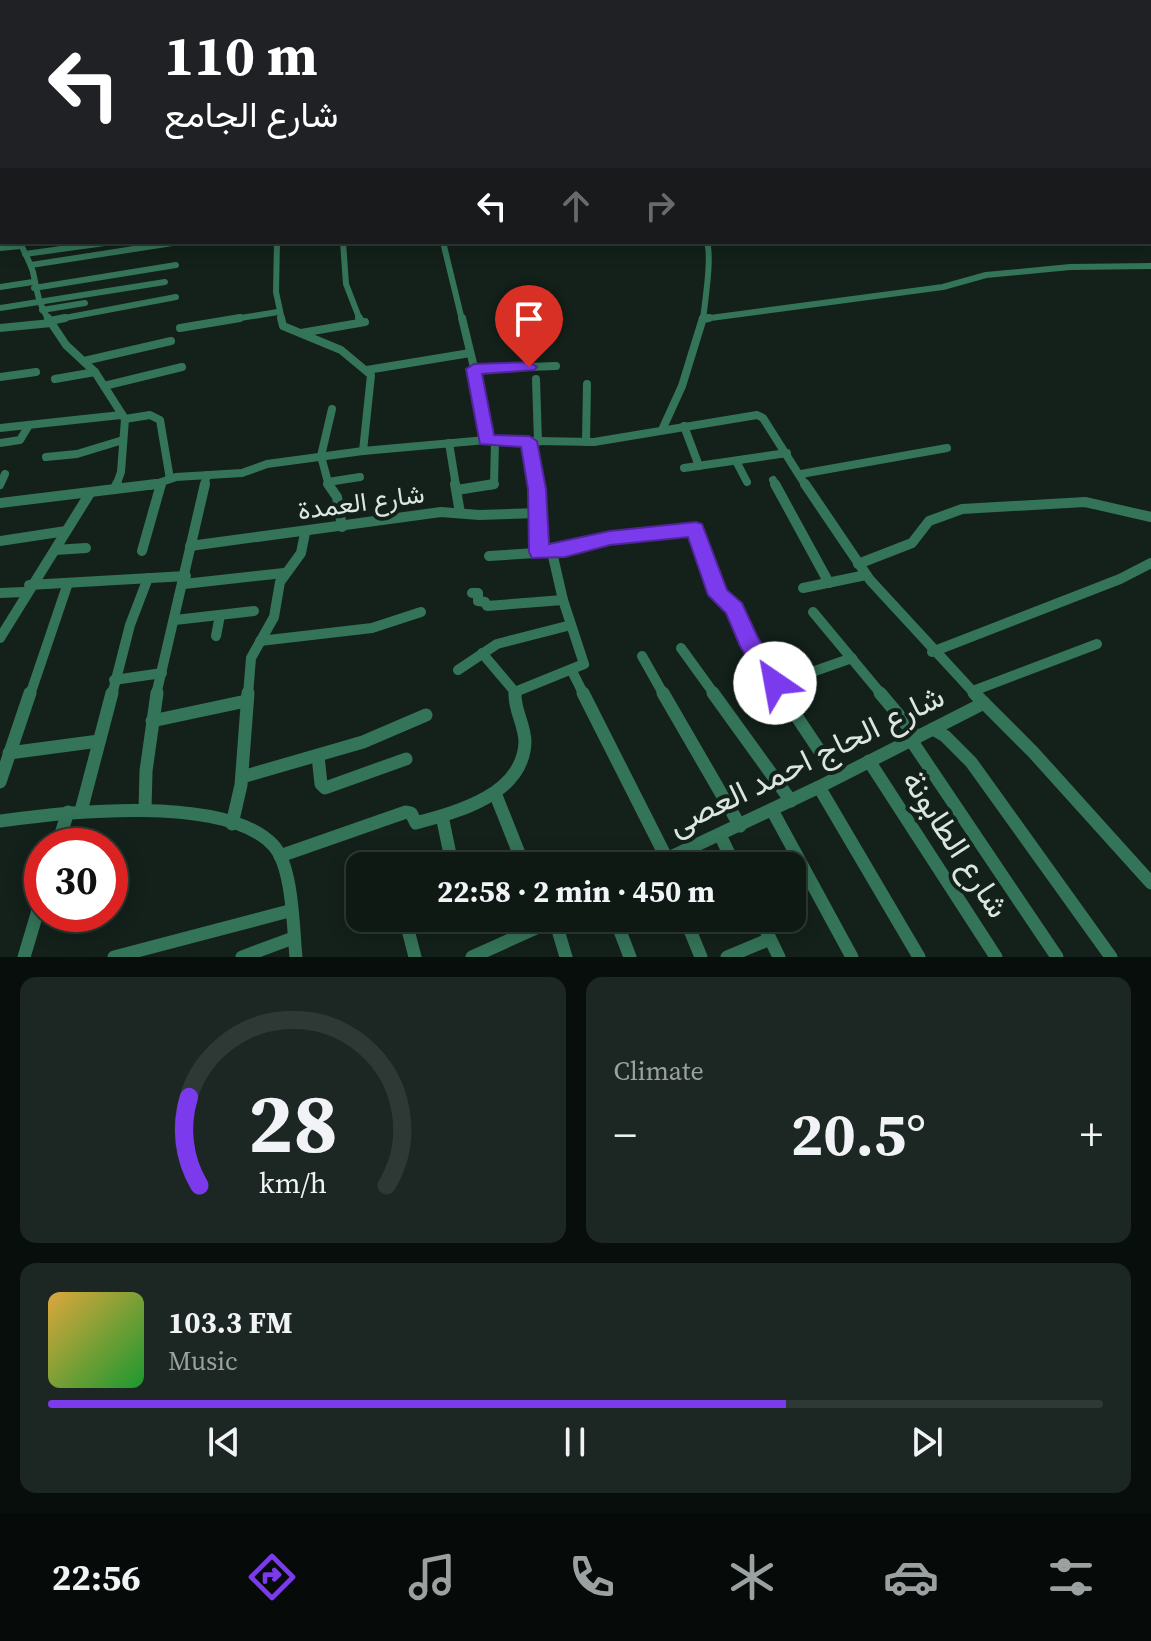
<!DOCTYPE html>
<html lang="en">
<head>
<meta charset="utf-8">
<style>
  :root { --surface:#0e1914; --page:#1c2622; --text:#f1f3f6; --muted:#9ba0a0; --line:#2e3834; --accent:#7c3aed }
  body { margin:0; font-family:"Source Serif 4",Vazirmatn,serif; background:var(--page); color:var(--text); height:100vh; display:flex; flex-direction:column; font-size:30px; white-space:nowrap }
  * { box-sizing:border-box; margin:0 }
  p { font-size:26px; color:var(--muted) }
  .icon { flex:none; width:44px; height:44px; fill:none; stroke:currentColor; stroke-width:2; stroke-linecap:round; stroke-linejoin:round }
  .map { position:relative; height:957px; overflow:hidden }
  .drawer { display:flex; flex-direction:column; gap:20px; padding:20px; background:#080e0b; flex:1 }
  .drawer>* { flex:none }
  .guide { position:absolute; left:0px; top:0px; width:1152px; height:244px; box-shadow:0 4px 20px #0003,0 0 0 2px var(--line); background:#202124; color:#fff; overflow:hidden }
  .speed { position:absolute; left:24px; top:828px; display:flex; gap:16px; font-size:40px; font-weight:700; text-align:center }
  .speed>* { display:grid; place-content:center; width:104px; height:104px; border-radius:50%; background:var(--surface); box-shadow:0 4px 20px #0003,0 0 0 2px var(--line); line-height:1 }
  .speed .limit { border:12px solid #d22; background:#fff; color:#111 }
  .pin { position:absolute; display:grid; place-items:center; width:68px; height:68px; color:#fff; margin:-82px -34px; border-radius:50% 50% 50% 0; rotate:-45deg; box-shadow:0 0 8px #0007 }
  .pin .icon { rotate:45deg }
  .me { position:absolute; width:88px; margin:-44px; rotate:327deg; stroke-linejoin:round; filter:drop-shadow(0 0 6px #0008) }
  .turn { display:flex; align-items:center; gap:28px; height:168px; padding:0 32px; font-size:36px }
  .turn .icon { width:104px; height:104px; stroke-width:2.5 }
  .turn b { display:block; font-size:56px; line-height:68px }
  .lanes { display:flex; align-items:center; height:76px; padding:0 32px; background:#0003; justify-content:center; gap:40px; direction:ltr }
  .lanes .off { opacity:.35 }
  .big { font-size:60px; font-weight:700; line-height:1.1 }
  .drawer .widget { flex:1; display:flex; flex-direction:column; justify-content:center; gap:12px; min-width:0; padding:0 28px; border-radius:16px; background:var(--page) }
  .drawer .dial { align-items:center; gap:0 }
  .dial svg { height:208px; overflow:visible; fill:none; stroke:var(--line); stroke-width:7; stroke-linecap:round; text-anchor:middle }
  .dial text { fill:var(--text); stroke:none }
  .song { display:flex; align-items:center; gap:24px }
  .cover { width:96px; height:96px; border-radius:12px; background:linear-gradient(135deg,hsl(40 70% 55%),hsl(130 70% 35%)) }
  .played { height:8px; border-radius:4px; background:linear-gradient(90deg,var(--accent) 70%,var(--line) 70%) }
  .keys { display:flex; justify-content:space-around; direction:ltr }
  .heat { display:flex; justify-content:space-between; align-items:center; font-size:44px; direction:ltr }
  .drawer .tiles { flex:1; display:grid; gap:20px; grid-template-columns:1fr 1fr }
  .widget:last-child { grid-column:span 2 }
  .trip { position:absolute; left:346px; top:852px; width:460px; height:80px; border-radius:16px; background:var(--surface); box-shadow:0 4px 20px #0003,0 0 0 2px var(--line); font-weight:700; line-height:80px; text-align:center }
  .tabs { display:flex; height:128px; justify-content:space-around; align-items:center; background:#060a08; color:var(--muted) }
  .tabs .icon { width:56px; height:56px }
  .tabs .selected { color:var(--accent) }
  .tabs b { font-size:36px; color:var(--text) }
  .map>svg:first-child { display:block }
</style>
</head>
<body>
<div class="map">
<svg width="1151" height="957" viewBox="0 0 1151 957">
  <rect width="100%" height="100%" fill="#13211a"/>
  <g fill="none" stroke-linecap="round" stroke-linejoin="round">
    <!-- stream -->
    <polyline stroke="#270007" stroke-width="2" points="866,0 869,2"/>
    <!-- street-far4 -->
    <g stroke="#347458" stroke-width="4">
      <polyline points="494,0 497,2"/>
      <polyline points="887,0 890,2"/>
      <polyline points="926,0 929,2"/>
      <polyline points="945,0 948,2"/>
      <polyline points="963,0 966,2"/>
      <polyline points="984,0 987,2"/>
      <polyline points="1003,0 1006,2"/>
      <polyline points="1021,0 1024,2"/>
      <polyline points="1059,0 1063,2"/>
      <polyline points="30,2 33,0"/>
      <polyline points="122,2 170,0"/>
      <polyline points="440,2 458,0"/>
    </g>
    <!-- street-far3 -->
    <g stroke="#347458" stroke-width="6">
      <path d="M20,242C24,252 30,262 33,272C37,290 38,304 49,320"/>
      <polyline points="277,242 276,292 282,320"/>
      <polyline points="343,242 346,284 360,320"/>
      <polyline points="443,242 462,320"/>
      <polyline points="0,248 21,246"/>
      <polyline points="25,254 112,242"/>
      <polyline points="31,265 179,242"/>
      <polyline points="0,287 33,282"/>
      <polyline points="34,288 176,265"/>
      <polyline points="0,308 165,282"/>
      <polyline points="42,310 85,303"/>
      <polyline points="703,319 943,287 986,275 1070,267 1151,266"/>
      <polyline points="54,320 176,297"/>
      <polyline points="228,320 278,312"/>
      <path d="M703,320C705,300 712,259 707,242"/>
    </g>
    <!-- street-far2 -->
    <g stroke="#347458" stroke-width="8">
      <polyline points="48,318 66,345 95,372 125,419 121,472 116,486"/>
      <polyline points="281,318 283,326 341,350 371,375 363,451"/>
      <polyline points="359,318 361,322"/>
      <polyline points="462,318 480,392 486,440"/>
      <polyline points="703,319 709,318"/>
      <polyline points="50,321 65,318"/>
      <polyline points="0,328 51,323"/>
      <polyline points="180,328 240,318"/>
      <polyline points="301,333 365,322"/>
      <polyline points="84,361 171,341"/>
      <polyline points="474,369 556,366"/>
      <polyline points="367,370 470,353"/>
      <polyline points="0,377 36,372"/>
      <polyline points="55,379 95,372"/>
      <polyline points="536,379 538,442"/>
      <polyline points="104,386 182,367"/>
      <polyline points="125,419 150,415 160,420 170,479"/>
      <polyline points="684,426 699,466"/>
      <polyline points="0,428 121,415"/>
      <polyline points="662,430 682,386 703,318"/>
      <polyline points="529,441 536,486"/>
      <polyline points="586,442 587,384"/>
      <polyline points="0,443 20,440 29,425"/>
      <polyline points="449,443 456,486"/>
      <polyline points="46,457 77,454 123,440"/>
      <polyline points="736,461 747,482"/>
      <polyline points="684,468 787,453"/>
      <polyline points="801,474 947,448"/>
      <polyline points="773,480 776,486"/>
      <polyline points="328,482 360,477"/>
      <polyline points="0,485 5,474"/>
      <polyline points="150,486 176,477 242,473 267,464 363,451 486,440 594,442 757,415 763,418 806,486"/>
      <polyline points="161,486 162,482"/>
      <polyline points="204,486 207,475"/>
      <polyline points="329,486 321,456 332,409"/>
      <polyline points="487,486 494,485 495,441"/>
    </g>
    <!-- street-far1 -->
    <g stroke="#347458" stroke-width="10">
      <polyline points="328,484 337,497 342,527"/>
      <polyline points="455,484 460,513"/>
      <polyline points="536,484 539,552"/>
      <polyline points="775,484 829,583"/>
      <polyline points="805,484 870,580 976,695"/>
      <polyline points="115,489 117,484"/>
      <polyline points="457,490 494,484"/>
      <polyline points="0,503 156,484"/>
      <polyline points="0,541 66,531"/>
      <polyline points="190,546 441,512 479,515 538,513"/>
      <polyline points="55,550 86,548"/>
      <polyline points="142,551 161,484"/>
      <polyline points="489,556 552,552 610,538 696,529 718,595 735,608 755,653 783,695"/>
      <polyline points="858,564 912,543 929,521 962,509 1085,502 1151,517"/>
      <polyline points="184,584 284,573"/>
      <polyline points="29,585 186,576"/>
      <polyline points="803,588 866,575"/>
      <polyline points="0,593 24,592"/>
      <polyline points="472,593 478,593 478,601 485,602 487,606 563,600"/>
      <polyline points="813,612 882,695"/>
      <polyline points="175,620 254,611"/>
      <polyline points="216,636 220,615"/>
      <polyline points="0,638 90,493"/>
      <polyline points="260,641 372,628 421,612"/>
      <polyline points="681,648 715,695"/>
      <polyline points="932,652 1120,579 1151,563"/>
      <polyline points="482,653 515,692"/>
      <polyline points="642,656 664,695"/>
      <polyline points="458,670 497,644 571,625"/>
      <polyline points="572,671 584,695"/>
      <polyline points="812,672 852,658"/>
      <polyline points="114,680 162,673"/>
      <polyline points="973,691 1097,644"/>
      <polyline points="30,695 68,583"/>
      <polyline points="112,695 130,625 148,578"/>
      <polyline points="156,695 205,484"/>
      <polyline points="248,695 251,658 274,617 280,582 301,553 305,533"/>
      <polyline points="515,695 515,692 584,664 563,600 552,552"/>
    </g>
    <!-- street -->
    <g stroke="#347458" stroke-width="13">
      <polyline points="583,693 667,859"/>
      <polyline points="663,693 740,826"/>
      <polyline points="713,693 791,801"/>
      <polyline points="781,693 837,777"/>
      <polyline points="880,693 917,737"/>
      <polyline points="974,693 1033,752 1151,883"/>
      <polyline points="152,721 246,701"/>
      <polyline points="933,729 945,736 971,762 1111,957"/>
      <polyline points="911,740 1057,957"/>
      <polyline points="9,753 99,741"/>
      <polyline points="318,756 321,784 325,788 406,759"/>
      <polyline points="869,761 996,957"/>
      <polyline points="242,777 363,742 426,715"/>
      <polyline points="0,782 30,693"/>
      <polyline points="819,787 919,957"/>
      <polyline points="495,793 524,866"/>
      <polyline points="145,810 146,771 157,693"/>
      <polyline points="772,810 852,957"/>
      <polyline points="81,811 112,693"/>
      <polyline points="442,816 450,854"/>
      <path d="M0,821C64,812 225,794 273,845C293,866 293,928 296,957"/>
      <polyline points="232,824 241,785 248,693"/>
      <polyline points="720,835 735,866"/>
      <polyline points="57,846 68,812"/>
      <path d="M280,856L406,812L411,813L416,823C457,812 523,795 525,742C525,725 514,710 515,693"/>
      <polyline points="652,866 819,787 984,703"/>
      <polyline points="405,918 415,957"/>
      <polyline points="615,918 630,957"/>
      <polyline points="685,918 701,957"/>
      <polyline points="760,918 779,957"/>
      <polyline points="555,920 566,957"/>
      <polyline points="24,957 42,897"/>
      <polyline points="114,957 289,911"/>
      <polyline points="242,957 293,938"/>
      <polyline points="472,957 558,918"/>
      <polyline points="727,957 770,939"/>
    </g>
    <!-- secondary -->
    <g fill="#36a679" fill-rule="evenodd">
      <polygon points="871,0 877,0 879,2 873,2"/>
      <rect x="1150" y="173" width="1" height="6"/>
    </g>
  </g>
  <!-- route -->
  <polygon fill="#7c3aed" stroke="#51269a" stroke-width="2" points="529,362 537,367 534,370 482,374 494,435 529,436 537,441 546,489 549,544 610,531 696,522 702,524 727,590 742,603 757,636 786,683 783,690 775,693 767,690 740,646 726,613 708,595 688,537 610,545 565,557 532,558 529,552 528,489 521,447 480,444 466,369 474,364"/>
  <g text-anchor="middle" stroke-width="8" stroke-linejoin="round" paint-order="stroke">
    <!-- street labels -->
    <g font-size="26" fill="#dce6e0" stroke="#13211a">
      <text transform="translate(361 502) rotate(-8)" y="9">شارع العمدة</text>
    </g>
    <!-- near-street labels -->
    <g font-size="32" fill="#dce6e0" stroke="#13211a">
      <text transform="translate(806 760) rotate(-26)" y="11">شارع الحاج احمد العصى</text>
      <text transform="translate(956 844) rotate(57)" y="11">شارع الطابونة</text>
    </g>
  </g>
</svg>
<div class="speed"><div class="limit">30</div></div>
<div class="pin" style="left:529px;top:367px;background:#d93025"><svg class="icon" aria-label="arrive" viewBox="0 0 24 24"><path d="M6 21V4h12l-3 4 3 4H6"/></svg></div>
<svg class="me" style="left:775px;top:683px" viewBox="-20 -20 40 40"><circle r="19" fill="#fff"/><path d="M0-13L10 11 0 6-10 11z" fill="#7c3aed"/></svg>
<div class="trip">22:58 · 2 min · 450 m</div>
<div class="guide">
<div class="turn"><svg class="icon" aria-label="left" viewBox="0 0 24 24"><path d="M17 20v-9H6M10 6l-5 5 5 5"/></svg><div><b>110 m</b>شارع الجامع</div></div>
<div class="lanes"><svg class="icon" aria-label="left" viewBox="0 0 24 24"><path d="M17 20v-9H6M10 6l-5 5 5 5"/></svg><svg class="icon off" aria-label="ahead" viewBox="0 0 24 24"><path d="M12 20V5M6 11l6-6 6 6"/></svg><svg class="icon off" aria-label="right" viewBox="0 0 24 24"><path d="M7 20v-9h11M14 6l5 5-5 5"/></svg></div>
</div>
</div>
<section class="drawer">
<div class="tiles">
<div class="widget dial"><svg viewBox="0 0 100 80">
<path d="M14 69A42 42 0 1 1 86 69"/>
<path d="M14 69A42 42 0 0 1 10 35" stroke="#7c3aed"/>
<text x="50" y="56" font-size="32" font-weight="700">28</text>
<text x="50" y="72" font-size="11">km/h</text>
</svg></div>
<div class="widget"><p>Climate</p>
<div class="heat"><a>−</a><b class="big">20.5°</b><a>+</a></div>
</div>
<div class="widget">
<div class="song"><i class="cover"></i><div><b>103.3 FM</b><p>Music</p></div></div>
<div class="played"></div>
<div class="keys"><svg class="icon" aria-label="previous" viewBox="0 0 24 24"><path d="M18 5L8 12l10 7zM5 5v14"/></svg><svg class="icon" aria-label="pause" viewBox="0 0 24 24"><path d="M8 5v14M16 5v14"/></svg><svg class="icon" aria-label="next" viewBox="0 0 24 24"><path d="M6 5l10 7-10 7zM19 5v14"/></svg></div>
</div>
</div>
</section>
<nav class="tabs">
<b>22:56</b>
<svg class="icon selected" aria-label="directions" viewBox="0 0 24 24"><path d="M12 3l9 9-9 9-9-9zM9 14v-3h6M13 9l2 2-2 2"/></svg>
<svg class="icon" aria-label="music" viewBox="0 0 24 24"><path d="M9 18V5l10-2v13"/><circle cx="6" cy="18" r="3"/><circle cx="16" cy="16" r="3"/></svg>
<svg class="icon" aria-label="phone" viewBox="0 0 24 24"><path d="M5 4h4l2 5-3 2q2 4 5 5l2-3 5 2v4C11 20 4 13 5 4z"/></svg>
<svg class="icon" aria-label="climate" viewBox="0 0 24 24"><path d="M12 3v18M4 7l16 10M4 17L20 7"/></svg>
<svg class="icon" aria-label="car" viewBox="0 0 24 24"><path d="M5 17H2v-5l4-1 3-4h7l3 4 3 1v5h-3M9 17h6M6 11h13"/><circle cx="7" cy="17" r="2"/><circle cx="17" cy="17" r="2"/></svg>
<svg class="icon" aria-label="filters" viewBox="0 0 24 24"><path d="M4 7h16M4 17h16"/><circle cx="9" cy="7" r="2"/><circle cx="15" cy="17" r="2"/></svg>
</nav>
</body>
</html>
